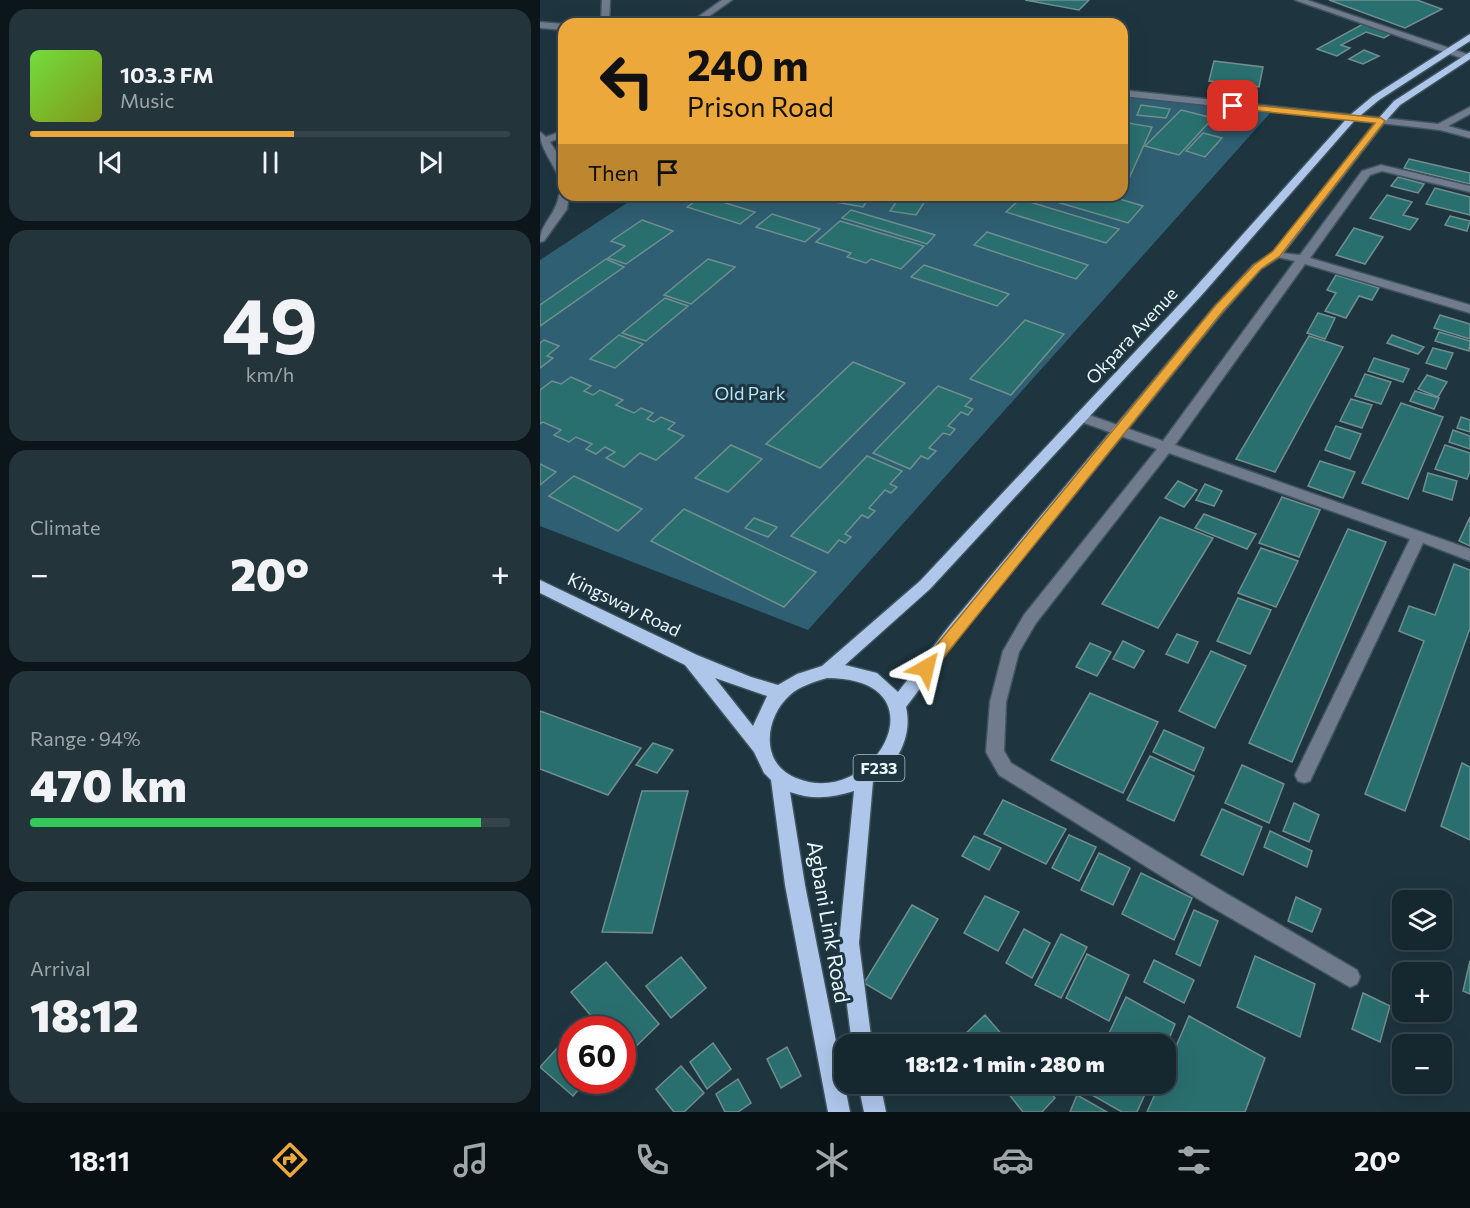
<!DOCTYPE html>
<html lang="en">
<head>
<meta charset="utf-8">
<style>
  :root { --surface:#16282f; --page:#23343b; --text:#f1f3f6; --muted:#9ea6aa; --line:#35444b; --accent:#eda83b }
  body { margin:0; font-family:Commissioner,sans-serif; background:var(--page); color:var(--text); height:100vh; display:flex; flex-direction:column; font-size:22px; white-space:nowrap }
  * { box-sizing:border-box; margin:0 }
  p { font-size:20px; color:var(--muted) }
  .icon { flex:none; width:33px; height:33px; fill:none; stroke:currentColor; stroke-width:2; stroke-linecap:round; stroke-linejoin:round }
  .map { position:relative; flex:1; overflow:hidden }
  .panel { display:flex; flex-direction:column; gap:9px; padding:9px; background:#0c161a; width:540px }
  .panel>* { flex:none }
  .guide { position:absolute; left:18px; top:18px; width:570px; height:183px; border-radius:18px; box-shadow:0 6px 24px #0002,0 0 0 2px var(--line); background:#eda83b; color:#111; overflow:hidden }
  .buttons { position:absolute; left:852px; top:890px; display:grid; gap:12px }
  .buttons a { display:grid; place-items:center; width:60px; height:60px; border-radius:12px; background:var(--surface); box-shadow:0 6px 24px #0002,0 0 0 2px var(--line); font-size:30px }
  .speed { position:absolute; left:18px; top:1016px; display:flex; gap:12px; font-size:30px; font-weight:700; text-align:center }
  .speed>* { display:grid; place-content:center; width:78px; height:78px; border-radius:50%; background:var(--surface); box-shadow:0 6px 24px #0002,0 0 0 2px var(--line); line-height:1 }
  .speed .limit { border:9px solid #d22; background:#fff; color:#111 }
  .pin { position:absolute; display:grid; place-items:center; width:51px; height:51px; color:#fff; margin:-26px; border-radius:12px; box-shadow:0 3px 9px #0006 }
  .me { position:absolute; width:66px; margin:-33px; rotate:37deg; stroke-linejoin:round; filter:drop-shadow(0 0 4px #0008) }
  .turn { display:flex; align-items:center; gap:21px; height:126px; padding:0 30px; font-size:27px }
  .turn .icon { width:78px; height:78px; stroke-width:2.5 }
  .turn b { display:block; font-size:42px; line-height:51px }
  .then { display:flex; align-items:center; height:57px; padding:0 30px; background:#0003; gap:12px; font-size:22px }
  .big { font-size:45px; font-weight:800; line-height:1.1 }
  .panel .widget { flex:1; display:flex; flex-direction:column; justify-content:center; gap:9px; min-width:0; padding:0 21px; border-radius:18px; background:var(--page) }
  .panel .dial { align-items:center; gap:0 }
  .dial b { font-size:78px; line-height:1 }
  .song { display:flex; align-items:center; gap:18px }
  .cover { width:72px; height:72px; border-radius:9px; background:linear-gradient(135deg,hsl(100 70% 55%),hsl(70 70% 35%)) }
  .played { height:6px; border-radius:3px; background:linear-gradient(90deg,var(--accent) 55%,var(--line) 55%) }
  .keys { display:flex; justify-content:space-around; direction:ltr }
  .heat { display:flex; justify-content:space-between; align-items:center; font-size:33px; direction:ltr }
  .charge { height:9px; border-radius:4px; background:linear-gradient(90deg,#34c759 94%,var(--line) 0) }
  .trip { position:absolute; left:294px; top:1034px; width:342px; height:60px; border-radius:18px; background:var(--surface); box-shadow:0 6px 24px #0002,0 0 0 2px var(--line); font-weight:800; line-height:60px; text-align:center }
  .menu { display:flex; height:96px; justify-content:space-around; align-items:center; background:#091013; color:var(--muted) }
  .menu .icon { width:42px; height:42px }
  .menu .selected { color:var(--accent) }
  .menu b { font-size:27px; color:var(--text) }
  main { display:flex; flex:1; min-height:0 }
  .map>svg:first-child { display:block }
</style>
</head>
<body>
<main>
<section class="panel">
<div class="widget">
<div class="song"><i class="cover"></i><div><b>103.3 FM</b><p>Music</p></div></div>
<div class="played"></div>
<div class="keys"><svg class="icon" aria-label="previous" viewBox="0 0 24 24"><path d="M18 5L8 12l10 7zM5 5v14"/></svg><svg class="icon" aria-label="pause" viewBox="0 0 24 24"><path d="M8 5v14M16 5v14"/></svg><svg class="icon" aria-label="next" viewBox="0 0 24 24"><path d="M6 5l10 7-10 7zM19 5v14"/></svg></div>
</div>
<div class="widget dial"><b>49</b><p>km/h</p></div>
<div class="widget"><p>Climate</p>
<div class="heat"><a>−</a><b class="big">20°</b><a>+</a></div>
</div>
<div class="widget"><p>Range · 94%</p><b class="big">470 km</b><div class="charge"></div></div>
<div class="widget"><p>Arrival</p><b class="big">18:12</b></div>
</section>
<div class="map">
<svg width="930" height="1112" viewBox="0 0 930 1112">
  <rect width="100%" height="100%" fill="#1e353f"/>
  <!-- green -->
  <polygon fill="#2f5f72" points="582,93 733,110 268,630 0,526 0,260 99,195 582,195"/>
  <!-- building -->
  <g fill="#2a6f6f" stroke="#708e8e" stroke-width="1.5">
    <polygon points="485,0 549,0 539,10"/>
    <polygon points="789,0 877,0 902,9 865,28"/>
    <polygon points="823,24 851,34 844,38 826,32 801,45 810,48 797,56 777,49"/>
    <polygon points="824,50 839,56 823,64 809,59"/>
    <polygon points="674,61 723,67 719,87 669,81"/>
    <polygon points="601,105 630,109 626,118 597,115"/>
    <polygon points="641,110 673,118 639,155 605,146"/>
    <polygon points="588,123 612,127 587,183 582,182 582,135"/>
    <polygon points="663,133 682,138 665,157 646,151"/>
    <polygon points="869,159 930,173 930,184 864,168"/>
    <polygon points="858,177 884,184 878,193 851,186"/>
    <polygon points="895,188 930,197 930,215 886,204"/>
    <polygon points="295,195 331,195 323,207 290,201"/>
    <polygon points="361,195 389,195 376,215 350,211"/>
    <polygon points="493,195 566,195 603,206 588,223"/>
    <polygon points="847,195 872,202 863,215 878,219 870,230 830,218"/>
    <polygon points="163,196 215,212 200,224 147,207"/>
    <polygon points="480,199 579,229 566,243 466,212"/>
    <polygon points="311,210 395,235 387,244 302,218"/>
    <polygon points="232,214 280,229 265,242 216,227"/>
    <polygon points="910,216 930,221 927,231 905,225"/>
    <polygon points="102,220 133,231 86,264 68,258 85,246 71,241"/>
    <polygon points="300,221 384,246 361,269 331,259 326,263 307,257 311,253 276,242"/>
    <polygon points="814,228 843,237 825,264 796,255"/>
    <polygon points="447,232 548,265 536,279 434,245"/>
    <polygon points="66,259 84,267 0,326 0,305"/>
    <polygon points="168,259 195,267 151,304 124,295"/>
    <polygon points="384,265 469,294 457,306 371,277"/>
    <polygon points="796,275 839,288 832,300 819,296 806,318 785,311 796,293 787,290"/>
    <polygon points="125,298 148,306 106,341 82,333"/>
    <polygon points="778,313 795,318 785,339 767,333"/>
    <polygon points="900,315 930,324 930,339 894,328"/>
    <polygon points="485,320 524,334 471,395 430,379"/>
    <polygon points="899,332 930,341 929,351 895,341"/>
    <polygon points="79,335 103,344 75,368 50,359"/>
    <polygon points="852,335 884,347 878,354 847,343"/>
    <polygon points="769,336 803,347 735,472 696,459"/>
    <polygon points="4,340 19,346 7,356 13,358 0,368 0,343"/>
    <polygon points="893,348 913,353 906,369 886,363"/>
    <polygon points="834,358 869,369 863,382 828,371"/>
    <polygon points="313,362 365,383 280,468 226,444"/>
    <polygon points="825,374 851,382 841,404 815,396"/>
    <polygon points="887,375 907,382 898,397 878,389"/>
    <polygon points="31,377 51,386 44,391 53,395 60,390 83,400 76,405 94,413 101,408 113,413 107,419 114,422 121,417 135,423 128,429 144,436 116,460 100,453 84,467 66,458 75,452 65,447 56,454 46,449 52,444 36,437 29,442 14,435 21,430 3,422 0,424 0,390 12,381 21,384"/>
    <polygon points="398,386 432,399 425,406 433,409 428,415 421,412 408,426 415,429 410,435 403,433 389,448 396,451 388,459 381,456 370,469 333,453"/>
    <polygon points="875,391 899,398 894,409 870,401"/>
    <polygon points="811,399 832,405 822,428 800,421"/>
    <polygon points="861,403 903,417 868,499 822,483"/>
    <polygon points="921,417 930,420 930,432 917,428"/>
    <polygon points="796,426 821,434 810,459 785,450"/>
    <polygon points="913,430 930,436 930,449 909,442"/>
    <polygon points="191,445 222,459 188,492 155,478"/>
    <polygon points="905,445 930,453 930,471 927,479 895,469"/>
    <polygon points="327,456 362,471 350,484 357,487 351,493 345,490 329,508 335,511 328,518 322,515 305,534 311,537 305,543 299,540 288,553 251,536"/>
    <polygon points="780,461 815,472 803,498 768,486"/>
    <polygon points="0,464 16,472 0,485"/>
    <polygon points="888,473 917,481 912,500 883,491"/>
    <polygon points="34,476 102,509 78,531 9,496"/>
    <polygon points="638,481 657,490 644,507 625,498"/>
    <polygon points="665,484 682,491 674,506 656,500"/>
    <polygon points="742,497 780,510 759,557 719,543"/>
    <polygon points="144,509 276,572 244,607 111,541"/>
    <polygon points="664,514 716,534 707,549 655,528"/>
    <polygon points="620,517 673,538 618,628 562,604"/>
    <polygon points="930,517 930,546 919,541"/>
    <polygon points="214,518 237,527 228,537 205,528"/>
    <polygon points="808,529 846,542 752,762 709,743"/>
    <polygon points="721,548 758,561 736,607 698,593"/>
    <polygon points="914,564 930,570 930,628 865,811 825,794 884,641 859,631 869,606 895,615"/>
    <polygon points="698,598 731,610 710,654 677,641"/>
    <polygon points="637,634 658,642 648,663 626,654"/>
    <polygon points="583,641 604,651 594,668 573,659"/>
    <polygon points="550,643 571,652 557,676 536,667"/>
    <polygon points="671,651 706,666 675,728 639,711"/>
    <polygon points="550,693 618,722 583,793 511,760"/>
    <polygon points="0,711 101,748 68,795 0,769"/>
    <polygon points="624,730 664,748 654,771 613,752"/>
    <polygon points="113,743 133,750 117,773 96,765"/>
    <polygon points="610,756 654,776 634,821 587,800"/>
    <polygon points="922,763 930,767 930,840 901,826"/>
    <polygon points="702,765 744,784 729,823 685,803"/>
    <polygon points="102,791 148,791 112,933 62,932"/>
    <polygon points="463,800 526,829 506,864 444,834"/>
    <polygon points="754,803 779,815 769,842 743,831"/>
    <polygon points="682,809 722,827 703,875 661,855"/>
    <polygon points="730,831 772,851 767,867 724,847"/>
    <polygon points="529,835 556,847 539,881 512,868"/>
    <polygon points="434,836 461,848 449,870 422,856"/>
    <polygon points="559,853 590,868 573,905 541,890"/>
    <polygon points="601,873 652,898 634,940 582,914"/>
    <polygon points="445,896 479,912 458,951 424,933"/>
    <polygon points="756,897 781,909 772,932 748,921"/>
    <polygon points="372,905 398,919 351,999 324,983"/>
    <polygon points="654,910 678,921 660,966 636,954"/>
    <polygon points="484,929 510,943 492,978 466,963"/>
    <polygon points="521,934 547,947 521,998 495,985"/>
    <polygon points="547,954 589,975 569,1021 526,998"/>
    <polygon points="715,956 775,984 760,1037 697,1007"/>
    <polygon points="141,957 166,988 131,1018 106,986"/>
    <polygon points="614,960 654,980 644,1003 604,982"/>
    <polygon points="930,961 930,994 923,991"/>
    <polygon points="66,962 119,1024 85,1057 82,1054 82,1029 62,1029 31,992"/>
    <polygon points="823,993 850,1006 840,1042 812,1029"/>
    <polygon points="586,997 635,1024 626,1046 626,1044 564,1044"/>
    <polygon points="445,1015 470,1044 428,1044 422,1037"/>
    <polygon points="649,1016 725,1058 705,1112 607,1112 620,1083 626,1083 626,1070"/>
    <polygon points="29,1035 32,1037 32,1080 47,1080 33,1096 0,1067"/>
    <polygon points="173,1043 191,1069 167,1089 150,1062"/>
    <polygon points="247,1047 261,1076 241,1088 227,1059"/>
    <polygon points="141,1066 164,1093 144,1112 134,1112 116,1089"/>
    <polygon points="198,1079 211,1103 198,1112 185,1112 176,1094"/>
    <polygon points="460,1083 502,1083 515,1098 502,1112 483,1112"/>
    <polygon points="546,1083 610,1083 597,1112 582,1112 543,1090"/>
    <polygon points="537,1095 567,1112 530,1112"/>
  </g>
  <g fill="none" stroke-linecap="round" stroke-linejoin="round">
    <!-- minor casing -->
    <g stroke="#3f545e" stroke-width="3">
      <g id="minor">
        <polygon points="62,0 70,0 69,24 61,24"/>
        <polygon points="182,0 192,0 158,24 148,24"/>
        <polygon points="755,0 767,0 930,55 930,59 924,59"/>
        <polygon points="0,22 24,24 24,30 0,28"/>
        <polygon points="582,90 898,124 930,107 930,114 908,126 930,132 930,138 900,130 867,126 582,96"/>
        <path d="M24,130V136L10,142L24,164V181L19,178C13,162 0,149 0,132L6,137Z"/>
        <polygon points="841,165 930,186 930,192 842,171 830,175 770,258 930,305 930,313 765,264 635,445 930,549 930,561 883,543 770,781 764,783 758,781 755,775 870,539 629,453 496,623 479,652 466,702 464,751 471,763 682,891 817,970 820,977 817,984 810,987 668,905 459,775 446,752 450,702 463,651 484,615 617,449 536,420 534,417 536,414 546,414 623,441 755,261 733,256 733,252 760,255 822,171"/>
        <path d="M24,192V195H29L27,209L4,241L0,242C0,223 16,216 19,195Z"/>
      </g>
    </g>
    <!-- major casing -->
    <g stroke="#3f545e" stroke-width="3">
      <g id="major">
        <path d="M930,34V41L839,100L815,120L660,297L390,589L305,665L337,673L358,692L410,625L675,306L713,265L733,252L838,119L854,101L930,52V59L860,105L844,123L741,256L721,269L683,312L422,633L366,707C373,736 357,766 333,781L319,943L332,1044H312L299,943L314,791C292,798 272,800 250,792L265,885L310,1112H288L245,885L231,780L224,773L214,752L145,665L0,593V580L157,655L211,677L238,685L257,674L282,666L380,581L652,291L809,116L833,96ZM175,678L227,696L213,726ZM287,678C407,678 334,811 256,778C219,763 225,717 250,695C260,686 274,682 287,678Z"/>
        <polygon points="318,1083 340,1083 346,1112 324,1112"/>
      </g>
    </g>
    <!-- minor -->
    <use href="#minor" fill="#707c8e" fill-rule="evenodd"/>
    <!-- major -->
    <use href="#major" fill="#adc6ea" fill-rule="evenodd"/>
  </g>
  <!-- route -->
  <polygon fill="#eda83b" stroke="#9a6d26" stroke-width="1.5" points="693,103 841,118 845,121 740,256 721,269 683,311 391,673 381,673 378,668 381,664 675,306 714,265 733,251 835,123 690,108 689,106"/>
  <g text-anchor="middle" stroke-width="6" stroke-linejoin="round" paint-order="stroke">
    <!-- shield labels -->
    <rect fill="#1e353f" stroke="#adbec5" stroke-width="1.5" x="313.5" y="755" width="51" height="26" rx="4.5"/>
    <g font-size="16" font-weight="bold" fill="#eaf8fe">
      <text x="339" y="774">F233</text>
    </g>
    <!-- street labels -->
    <g font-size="18" fill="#eaf8fe" stroke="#1e353f">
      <text transform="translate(592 336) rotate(-47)" y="6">Okpara Avenue</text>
      <text transform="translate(84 605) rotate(26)" y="6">Kingsway Road</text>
    </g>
    <!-- park labels -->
    <g font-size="18" fill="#b4e6fb" stroke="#1e353f">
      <text x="210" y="400">Old Park</text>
    </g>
    <!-- near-street labels -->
    <g font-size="21" fill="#eaf8fe" stroke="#1e353f">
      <text transform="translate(288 922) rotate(80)" y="7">Agbani Link Road</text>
    </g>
  </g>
</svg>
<div class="buttons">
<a><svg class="icon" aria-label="layers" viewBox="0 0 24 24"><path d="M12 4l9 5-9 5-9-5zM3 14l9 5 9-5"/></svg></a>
<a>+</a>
<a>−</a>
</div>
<div class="speed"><div class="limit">60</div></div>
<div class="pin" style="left:693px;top:106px;background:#d93025"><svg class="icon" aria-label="arrive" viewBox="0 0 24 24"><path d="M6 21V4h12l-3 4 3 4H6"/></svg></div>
<svg class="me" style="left:386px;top:668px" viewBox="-20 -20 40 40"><path d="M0-17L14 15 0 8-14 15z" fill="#eda83b" stroke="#fff" stroke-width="4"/></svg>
<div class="trip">18:12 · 1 min · 280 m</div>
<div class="guide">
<div class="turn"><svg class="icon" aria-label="left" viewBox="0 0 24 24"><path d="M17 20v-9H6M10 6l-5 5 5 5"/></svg><div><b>240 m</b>Prison Road</div></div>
<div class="then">Then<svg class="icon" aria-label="arrive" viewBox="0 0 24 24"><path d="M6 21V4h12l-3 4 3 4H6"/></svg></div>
</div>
</div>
</main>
<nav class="menu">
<b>18:11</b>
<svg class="icon selected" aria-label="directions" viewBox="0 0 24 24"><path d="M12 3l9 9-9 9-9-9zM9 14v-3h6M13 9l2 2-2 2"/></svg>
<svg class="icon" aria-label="music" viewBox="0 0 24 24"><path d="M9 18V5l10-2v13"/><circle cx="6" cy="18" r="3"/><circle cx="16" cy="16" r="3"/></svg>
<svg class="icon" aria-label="phone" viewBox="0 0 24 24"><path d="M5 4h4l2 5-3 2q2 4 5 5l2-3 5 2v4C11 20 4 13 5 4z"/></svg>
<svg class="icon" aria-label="climate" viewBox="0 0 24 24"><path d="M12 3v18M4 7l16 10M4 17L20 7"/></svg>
<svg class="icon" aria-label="car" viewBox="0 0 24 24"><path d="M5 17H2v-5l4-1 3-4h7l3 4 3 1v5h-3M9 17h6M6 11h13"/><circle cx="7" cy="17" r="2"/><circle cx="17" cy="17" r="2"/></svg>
<svg class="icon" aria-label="filters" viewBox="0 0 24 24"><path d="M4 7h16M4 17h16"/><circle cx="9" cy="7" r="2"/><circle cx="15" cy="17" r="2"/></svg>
<b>20°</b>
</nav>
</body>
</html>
